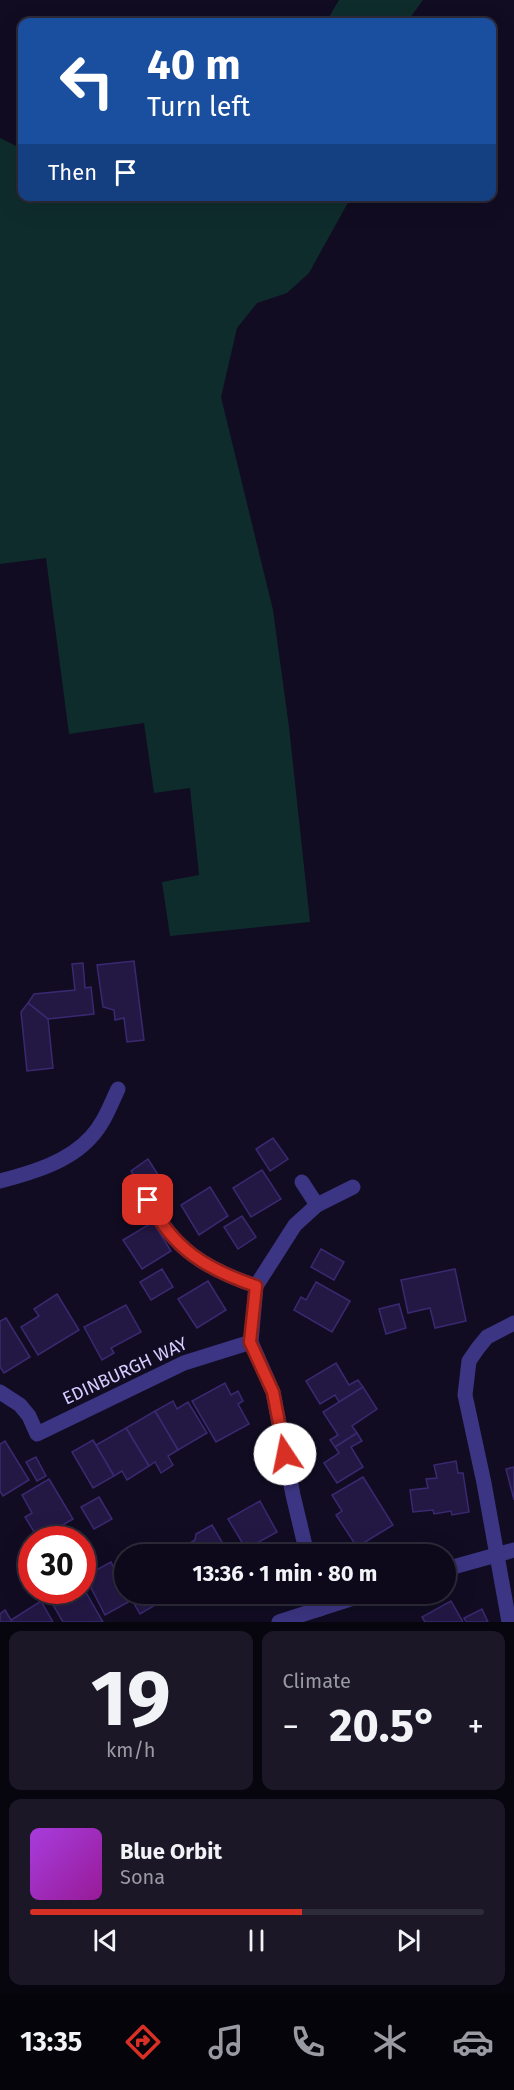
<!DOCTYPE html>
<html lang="en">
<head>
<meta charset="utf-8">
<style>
  :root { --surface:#0d091a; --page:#1b1727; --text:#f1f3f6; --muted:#9a9aa2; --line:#2d2a39; --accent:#d93025 }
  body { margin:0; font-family:"Fira Sans",sans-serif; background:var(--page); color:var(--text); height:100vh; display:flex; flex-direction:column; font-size:22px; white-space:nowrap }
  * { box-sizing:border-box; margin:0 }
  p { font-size:20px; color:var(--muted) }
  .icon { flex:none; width:33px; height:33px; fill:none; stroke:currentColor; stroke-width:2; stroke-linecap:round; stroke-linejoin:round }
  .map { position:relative; height:1622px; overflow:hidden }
  .panel { display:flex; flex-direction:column; gap:9px; padding:9px; background:#07050e; flex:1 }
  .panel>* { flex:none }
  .hud { position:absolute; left:18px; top:18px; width:478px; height:183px; border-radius:12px; box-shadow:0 6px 24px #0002,0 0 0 2px var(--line); background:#1a4fa0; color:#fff; overflow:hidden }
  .speed { position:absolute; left:18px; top:1526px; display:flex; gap:12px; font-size:30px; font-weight:700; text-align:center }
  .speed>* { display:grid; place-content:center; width:78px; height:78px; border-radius:50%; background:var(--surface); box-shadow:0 6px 24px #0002,0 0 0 2px var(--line); line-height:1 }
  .speed .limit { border:9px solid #d22; background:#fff; color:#111 }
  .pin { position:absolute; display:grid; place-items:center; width:51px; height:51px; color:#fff; margin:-26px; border-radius:12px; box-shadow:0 3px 9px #0006 }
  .me { position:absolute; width:66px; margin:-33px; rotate:349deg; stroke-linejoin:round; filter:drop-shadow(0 0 4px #0008) }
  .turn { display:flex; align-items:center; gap:21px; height:126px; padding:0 30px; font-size:27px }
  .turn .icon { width:78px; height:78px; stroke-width:2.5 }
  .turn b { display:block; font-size:42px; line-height:51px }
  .then { display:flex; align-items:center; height:57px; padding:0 30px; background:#0003; gap:12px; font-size:22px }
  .big { font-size:45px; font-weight:700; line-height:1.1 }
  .panel .card { flex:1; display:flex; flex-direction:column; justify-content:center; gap:9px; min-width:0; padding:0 21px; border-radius:12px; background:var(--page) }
  .panel .dial { align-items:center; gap:0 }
  .dial b { font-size:78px; line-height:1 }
  .song { display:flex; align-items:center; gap:18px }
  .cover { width:72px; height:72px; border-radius:9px; background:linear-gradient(135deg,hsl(280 70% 55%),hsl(300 70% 35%)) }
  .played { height:6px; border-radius:3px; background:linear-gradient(90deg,var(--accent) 60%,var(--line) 60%) }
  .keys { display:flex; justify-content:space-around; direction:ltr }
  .heat { display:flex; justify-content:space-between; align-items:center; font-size:33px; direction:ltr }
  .panel .tiles { flex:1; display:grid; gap:9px; grid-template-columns:1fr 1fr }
  .card:last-child { grid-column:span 2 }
  .trip { position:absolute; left:114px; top:1544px; width:342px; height:60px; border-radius:30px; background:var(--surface); box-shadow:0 6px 24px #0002,0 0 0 2px var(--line); font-weight:700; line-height:60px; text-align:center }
  .tabs { display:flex; height:96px; justify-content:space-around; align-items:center; background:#05040a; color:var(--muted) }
  .tabs .icon { width:42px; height:42px }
  .tabs .selected { color:var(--accent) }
  .tabs b { font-size:27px; color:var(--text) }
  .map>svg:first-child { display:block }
</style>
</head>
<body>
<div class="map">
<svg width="514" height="1622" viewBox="0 0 514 1622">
  <rect width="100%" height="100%" fill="#110c22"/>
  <!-- green -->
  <g fill="#0f2c2c">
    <polygon points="339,0 423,0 407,22 326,22"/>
    <polygon points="0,138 22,149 22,196 351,197 309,273 287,293 257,303 237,328 221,397 273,610 289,727 310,922 170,936 162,882 199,875 190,788 154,793 144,723 69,734 46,558 0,564"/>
  </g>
  <!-- building -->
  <g fill="#231844" stroke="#3a2971" stroke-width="1.5">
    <polygon points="134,961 144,1040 127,1042 124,1018 115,1020 114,1010 103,1007 97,965"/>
    <polygon points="83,963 85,988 91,987 94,1014 48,1019 28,1003 34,994 75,990 72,964"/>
    <polygon points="28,1003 48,1019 53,1068 27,1071 21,1012"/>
    <polygon points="273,1138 288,1159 270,1171 256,1149"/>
    <polygon points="148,1159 162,1181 145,1192 131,1171"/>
    <polygon points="262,1170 281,1199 251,1217 233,1188"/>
    <polygon points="210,1187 228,1216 199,1235 181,1205"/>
    <polygon points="242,1216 256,1237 238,1249 224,1227"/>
    <polygon points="153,1222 171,1251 142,1269 123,1240"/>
    <polygon points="321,1249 344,1262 334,1280 311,1267"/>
    <polygon points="162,1269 173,1287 151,1300 140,1282"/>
    <polygon points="455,1269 466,1321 435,1328 430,1308 408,1313 401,1280"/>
    <polygon points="208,1281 226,1310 197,1328 178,1299"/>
    <polygon points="316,1282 350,1301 332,1332 294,1310 301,1297 306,1300"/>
    <polygon points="57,1294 79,1330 38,1355 21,1327 39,1316 34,1309"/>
    <polygon points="399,1304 406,1328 386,1334 379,1309"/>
    <polygon points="126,1305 141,1332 111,1348 114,1353 102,1360 84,1327"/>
    <polygon points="6,1318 30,1357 4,1373 0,1367 0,1321"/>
    <polygon points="336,1363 349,1385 358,1380 363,1387 339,1402 335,1395 320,1404 306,1381"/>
    <polygon points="225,1383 231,1395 238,1391 243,1401 238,1404 249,1424 216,1442 192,1401"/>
    <polygon points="363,1387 377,1409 352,1426 357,1433 335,1447 330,1440 338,1435 323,1412"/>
    <polygon points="173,1401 177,1409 188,1402 207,1433 178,1450 155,1411"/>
    <polygon points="155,1411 178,1450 168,1456 173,1465 161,1473 155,1462 149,1466 126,1428"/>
    <polygon points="126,1428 149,1466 127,1480 122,1471 114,1476 96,1445"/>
    <polygon points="357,1433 362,1441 351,1447 363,1467 337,1483 324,1463 339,1453 335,1447"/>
    <polygon points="93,1440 114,1476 93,1488 72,1452"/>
    <polygon points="5,1441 29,1480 3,1496 0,1491 0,1444"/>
    <polygon points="36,1457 46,1476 37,1481 26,1462"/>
    <polygon points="456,1461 458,1473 463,1473 469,1512 452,1515 451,1511 434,1514 433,1510 413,1512 410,1490 428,1488 426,1479 437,1478 434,1465"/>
    <polygon points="514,1467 514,1500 506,1469"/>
    <polygon points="363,1477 393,1525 357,1547 336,1515 342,1511 332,1495"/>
    <polygon points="49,1479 73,1519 47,1534 45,1530 36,1535 25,1517 32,1513 22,1495"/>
    <polygon points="99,1497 112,1519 94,1529 81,1507"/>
    <polygon points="260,1501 277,1532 246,1549 228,1519"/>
    <polygon points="212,1525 229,1554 183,1554 180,1549 195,1540 196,1534"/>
    <polygon points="111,1562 124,1587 124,1593 128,1593 132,1600 105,1615 85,1576"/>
    <polygon points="124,1571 124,1587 117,1575"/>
    <polygon points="84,1589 103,1622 63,1622 49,1598 63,1590 69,1598"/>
    <polygon points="128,1593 164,1593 167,1598 140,1614"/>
    <polygon points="41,1601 53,1622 12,1622 11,1620"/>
    <polygon points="451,1601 463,1622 425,1622 422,1617"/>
    <polygon points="482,1609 488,1622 466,1622 464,1618"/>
    <polygon points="5,1610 11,1620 12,1622 0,1622 0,1614"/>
  </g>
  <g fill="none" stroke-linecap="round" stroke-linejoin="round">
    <!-- minor -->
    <g stroke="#3c3583" stroke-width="15">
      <path d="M0,1181C31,1173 69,1162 91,1137C104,1123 110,1106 118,1089"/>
      <polyline points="302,1182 317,1205"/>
      <path d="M148,1200C173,1249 206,1269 256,1286"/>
      <polyline points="0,1392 20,1405 29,1416 37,1434 184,1363 251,1342"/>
      <polyline points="307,1554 293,1495 273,1392 251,1342 256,1286 295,1225 317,1205 353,1187"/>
      <polyline points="446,1569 514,1550"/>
      <polyline points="316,1593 320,1609"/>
      <polyline points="279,1622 369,1593"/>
      <polyline points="509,1622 484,1483 465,1395 469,1361 478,1348 487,1337 514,1323"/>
    </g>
  </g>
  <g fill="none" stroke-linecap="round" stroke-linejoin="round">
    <!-- route casing -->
    <g stroke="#8d1f18" stroke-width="15">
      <path id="route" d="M148,1200C173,1249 206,1269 256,1286L250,1342L273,1392L285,1454"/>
    </g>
    <!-- route -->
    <use href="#route" stroke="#d93025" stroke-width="10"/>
  </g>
  <g text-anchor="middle" stroke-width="6" stroke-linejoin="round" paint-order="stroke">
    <!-- street labels -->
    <g font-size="18" fill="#d5cdff" stroke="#110c22">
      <text transform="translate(125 1371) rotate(-25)" y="6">EDINBURGH WAY</text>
    </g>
  </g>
</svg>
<div class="speed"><div class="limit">30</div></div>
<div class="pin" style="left:148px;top:1200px;background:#d93025"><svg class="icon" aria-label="arrive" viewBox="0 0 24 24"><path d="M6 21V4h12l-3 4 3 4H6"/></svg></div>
<svg class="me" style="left:285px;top:1454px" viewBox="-20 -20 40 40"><circle r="19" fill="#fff"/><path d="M0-13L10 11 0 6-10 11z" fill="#d93025"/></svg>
<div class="trip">13:36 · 1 min · 80 m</div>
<div class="hud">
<div class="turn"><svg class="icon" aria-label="left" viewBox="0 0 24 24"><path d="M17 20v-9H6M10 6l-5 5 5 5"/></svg><div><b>40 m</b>Turn left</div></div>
<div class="then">Then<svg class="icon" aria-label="arrive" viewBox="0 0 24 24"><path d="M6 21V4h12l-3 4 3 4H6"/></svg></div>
</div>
</div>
<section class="panel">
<div class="tiles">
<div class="card dial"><b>19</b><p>km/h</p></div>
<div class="card"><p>Climate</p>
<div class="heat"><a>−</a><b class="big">20.5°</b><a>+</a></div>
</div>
<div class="card">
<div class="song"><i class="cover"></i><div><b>Blue Orbit</b><p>Sona</p></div></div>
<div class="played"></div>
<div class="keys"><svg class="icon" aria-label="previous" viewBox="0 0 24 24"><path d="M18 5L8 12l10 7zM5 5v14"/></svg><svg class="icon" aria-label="pause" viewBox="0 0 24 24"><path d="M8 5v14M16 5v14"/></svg><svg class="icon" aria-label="next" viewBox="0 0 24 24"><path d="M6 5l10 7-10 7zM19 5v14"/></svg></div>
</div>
</div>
</section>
<nav class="tabs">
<b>13:35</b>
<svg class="icon selected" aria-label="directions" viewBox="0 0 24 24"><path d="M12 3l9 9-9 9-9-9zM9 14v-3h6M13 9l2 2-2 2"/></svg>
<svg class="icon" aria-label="music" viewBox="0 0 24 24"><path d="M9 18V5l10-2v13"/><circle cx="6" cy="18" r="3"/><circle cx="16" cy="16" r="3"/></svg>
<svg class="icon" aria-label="phone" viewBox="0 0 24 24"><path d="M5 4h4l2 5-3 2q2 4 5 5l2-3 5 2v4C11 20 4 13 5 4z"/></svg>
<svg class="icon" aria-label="climate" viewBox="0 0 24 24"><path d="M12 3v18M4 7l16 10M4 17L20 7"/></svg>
<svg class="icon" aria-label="car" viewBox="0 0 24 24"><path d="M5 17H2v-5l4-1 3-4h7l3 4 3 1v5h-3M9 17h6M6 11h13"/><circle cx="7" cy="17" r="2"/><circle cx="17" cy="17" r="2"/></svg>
</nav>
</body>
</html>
